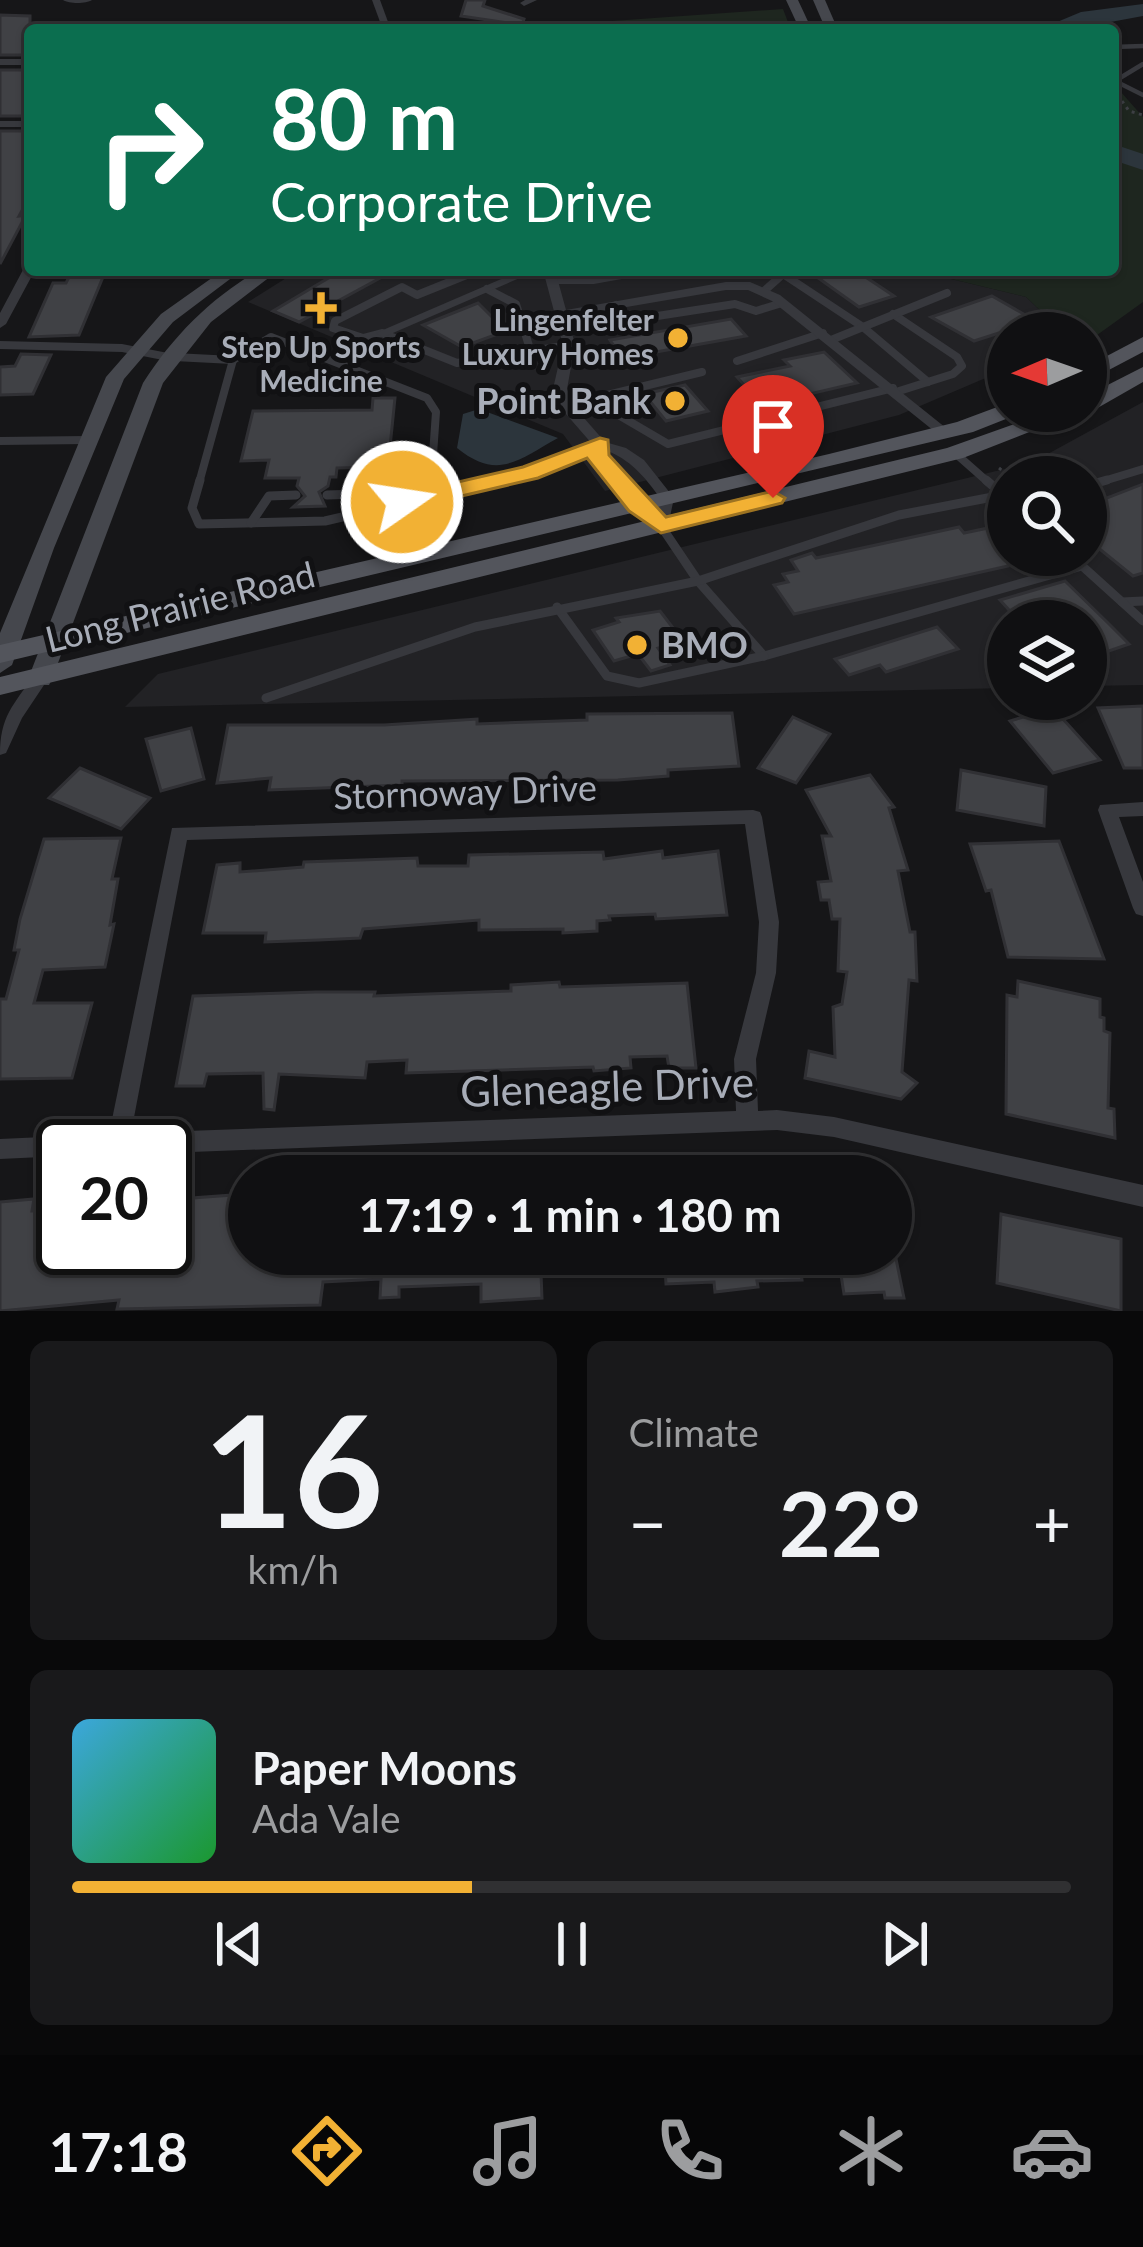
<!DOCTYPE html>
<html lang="en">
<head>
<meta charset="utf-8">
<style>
  :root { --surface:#101012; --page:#19191b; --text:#f1f3f6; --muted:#9c9d9f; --line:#303032; --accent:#f2b134 }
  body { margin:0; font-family:Lato,sans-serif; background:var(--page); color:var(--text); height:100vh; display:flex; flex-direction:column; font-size:45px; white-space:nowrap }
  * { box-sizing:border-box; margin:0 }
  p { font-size:39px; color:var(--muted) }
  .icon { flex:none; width:66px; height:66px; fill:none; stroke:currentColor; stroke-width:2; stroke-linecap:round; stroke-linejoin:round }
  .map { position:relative; height:1311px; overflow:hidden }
  .drawer { display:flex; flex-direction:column; gap:30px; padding:30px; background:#09090a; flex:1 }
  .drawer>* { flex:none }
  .banner { position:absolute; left:24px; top:24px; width:1095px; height:252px; border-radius:12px; box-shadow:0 3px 9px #0004,0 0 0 3px var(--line); background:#0b6e4f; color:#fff; overflow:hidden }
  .needle { width:78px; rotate:268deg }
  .tools { position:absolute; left:987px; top:312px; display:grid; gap:24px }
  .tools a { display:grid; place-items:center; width:120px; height:120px; border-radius:50%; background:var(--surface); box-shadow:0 3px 9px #0004,0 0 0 3px var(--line); font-size:60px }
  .speed { position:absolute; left:36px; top:1119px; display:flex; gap:24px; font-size:60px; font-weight:700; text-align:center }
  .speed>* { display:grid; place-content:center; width:156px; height:156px; border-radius:50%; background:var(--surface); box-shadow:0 3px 9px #0004,0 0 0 3px var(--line); line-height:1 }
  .speed .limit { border:6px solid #111; border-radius:18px; background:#fff; color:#111 }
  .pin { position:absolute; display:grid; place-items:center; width:102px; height:102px; color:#fff; margin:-123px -51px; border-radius:50% 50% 50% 0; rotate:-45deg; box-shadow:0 0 12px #0007 }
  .pin .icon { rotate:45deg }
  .me { position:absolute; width:132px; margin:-66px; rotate:77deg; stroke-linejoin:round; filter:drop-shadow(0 0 9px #0008) }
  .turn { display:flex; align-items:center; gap:42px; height:252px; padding:0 48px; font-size:54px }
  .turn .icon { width:156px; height:156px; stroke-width:2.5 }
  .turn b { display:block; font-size:84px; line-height:102px }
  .big { font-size:90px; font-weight:700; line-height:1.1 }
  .drawer .card { flex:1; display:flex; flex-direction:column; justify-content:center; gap:18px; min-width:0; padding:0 42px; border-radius:18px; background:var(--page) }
  .drawer .dial { align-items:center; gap:0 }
  .dial b { font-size:156px; line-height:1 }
  .song { display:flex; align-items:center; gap:36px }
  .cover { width:144px; height:144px; border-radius:18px; background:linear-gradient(135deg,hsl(200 70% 55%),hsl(130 70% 35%)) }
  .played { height:12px; border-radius:6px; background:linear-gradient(90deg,var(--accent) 40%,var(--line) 40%) }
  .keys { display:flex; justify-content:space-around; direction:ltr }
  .heat { display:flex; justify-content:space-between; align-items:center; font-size:66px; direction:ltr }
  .drawer .tiles { flex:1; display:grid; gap:30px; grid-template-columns:1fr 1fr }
  .card:last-child { grid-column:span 2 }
  .trip { position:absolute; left:228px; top:1155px; width:684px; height:120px; border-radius:60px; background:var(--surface); box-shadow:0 3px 9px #0004,0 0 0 3px var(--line); font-weight:700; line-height:120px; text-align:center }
  .dock { display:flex; height:192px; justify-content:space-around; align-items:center; background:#060607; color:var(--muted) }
  .dock .icon { width:84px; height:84px }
  .dock .active { color:var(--accent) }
  .dock b { font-size:54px; color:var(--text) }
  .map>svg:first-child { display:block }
</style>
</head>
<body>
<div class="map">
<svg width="1143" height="1311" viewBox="0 0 1143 1311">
  <rect width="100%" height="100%" fill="#161618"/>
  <!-- built -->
  <g fill="#222225" fill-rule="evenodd">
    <polygon points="299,270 914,270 1026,297 1045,315 1031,333 1008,333 1008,364 1002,371 899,415 605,491 563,434 248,302"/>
    <path d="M1143,402V685L1086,686V621H1008V688L125,707L158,674L1033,462ZM1008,477H1086V555H1008Z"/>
  </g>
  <!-- green -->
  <g fill="#1e261f">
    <polygon points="783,9 791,30 396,30 541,26"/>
    <polygon points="1057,21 1066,30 846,30 843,24"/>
    <polygon points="1113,83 1143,117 1143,302 1086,343 1086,333 1031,333 1045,315 1026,297 914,270 1113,270"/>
  </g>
  <!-- water -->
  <path fill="#2c353c" d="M479,409L558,438C518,460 498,481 457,448L463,414Z"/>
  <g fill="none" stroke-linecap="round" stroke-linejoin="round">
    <!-- river -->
    <g fill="#2c353c" fill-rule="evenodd">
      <polygon points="1143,4 1143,16 1067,30 1038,30 1081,12"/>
      <polygon points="1113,144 1143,154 1143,170 1113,160"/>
    </g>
  </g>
  <!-- building -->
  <g fill="#404145" stroke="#303034" stroke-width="3">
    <polygon points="466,0 485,0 483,6 524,19 522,25 461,16"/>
    <polygon points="0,15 30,16 30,55 0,55"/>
    <rect x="0" y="70" width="30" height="46"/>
    <polygon points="0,131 30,131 30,196 19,216 26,215 0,264"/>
    <polygon points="342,270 395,270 299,322 273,311"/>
    <polygon points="807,270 855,270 894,296 859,307"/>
    <polygon points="69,277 103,277 79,335 29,337 53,283 66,283"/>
    <polygon points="992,296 1036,321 974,341 931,317"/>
    <polygon points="478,303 506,331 462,347 423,325"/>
    <polygon points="731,319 746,336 622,358 610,340"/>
    <polygon points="824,352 857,383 762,405 737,377 790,366 784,360"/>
    <polygon points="21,354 51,355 33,394 0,395 0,367 15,366"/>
    <polygon points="685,385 708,411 666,421 644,394"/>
    <polygon points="373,398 395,398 388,467 337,468 336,477 330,477 328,486 319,492 325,506 293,507 305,496 297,486 299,478 265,478 269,460 241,461 253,411 372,410"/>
    <polygon points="1143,484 1143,573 1133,576 1086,538 1086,506"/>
    <polygon points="959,527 964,533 993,527 1008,544 1008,566 794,614 774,585 788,582 783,574 798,571 791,560 812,553 816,558"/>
    <polygon points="1065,581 1106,621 1129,644 1086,659 1086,621 1019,621 1000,600"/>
    <polygon points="660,611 683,641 658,648 670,665 651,671 638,654 614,661 593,630 619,622 616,618"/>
    <polygon points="937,627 958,649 886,672 880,665 849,675 835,659"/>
    <polygon points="1143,706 1143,768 1124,768 1098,708"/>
    <polygon points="1053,708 1100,760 1053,773 1010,721"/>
    <polygon points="732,713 739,766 668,770 668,776 618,780 402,781 402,785 269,790 271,778 217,783 228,725 384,725 477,719 477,724 587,720 587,714"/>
    <polygon points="793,717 830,734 796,783 758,768"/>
    <polygon points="191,728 204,779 161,791 146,739"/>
    <polygon points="80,768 150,798 121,829 49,798"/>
    <polygon points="961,770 1046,787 1044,826 957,810"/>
    <polygon points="870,775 894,807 889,808 908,870 898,871 910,932 915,932 917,981 909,980 902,1072 917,1083 901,1099 805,1078 809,1051 835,1057 833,1007 842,1004 847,972 838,971 840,919 832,919 829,900 821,900 818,882 831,881 822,836 831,836 806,790"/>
    <polygon points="121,838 112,879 118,879 110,925 114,924 105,967 43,970 34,1003 92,1003 72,1078 0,1079 0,999 6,999 19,950 14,950 20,919 44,839"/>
    <polygon points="1059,841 1104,959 1008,957 991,890 986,891 970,844"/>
    <polygon points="662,851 663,858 718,851 727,915 656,919 655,914 609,916 610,920 597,921 597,931 563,933 563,929 479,930 479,920 363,929 360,938 319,940 265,942 266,933 203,933 217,865 240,863 240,872 303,867 304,862 417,858 418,866 468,866 469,855 603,852 604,859"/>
    <polygon points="1018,981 1100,999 1100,1017 1104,1018 1104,1031 1110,1033 1108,1108 1114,1109 1115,1138 1006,1114 1007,995 1017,997"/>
    <polygon points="559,982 560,987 687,983 696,1068 669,1068 667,1056 630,1057 631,1068 594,1071 593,1067 406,1073 407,1060 367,1062 365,1078 279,1074 274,1110 264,1109 263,1073 207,1074 204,1086 176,1086 193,996 315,992 375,992 374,996 511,991 511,985"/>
    <polygon points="232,1191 249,1191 249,1254 895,1254 904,1298 885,1298 884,1292 844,1294 840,1269 801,1270 802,1280 757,1281 758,1287 715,1292 714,1282 666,1284 665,1269 627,1270 541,1273 542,1298 481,1302 481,1284 399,1287 399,1297 380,1298 381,1279 323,1282 320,1305 117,1309 119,1300 0,1311 0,1202 34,1199 32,1211 63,1210 63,1248 165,1248 165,1200 232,1195"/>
    <polygon points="1001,1214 1121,1239 1121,1311 997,1283"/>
  </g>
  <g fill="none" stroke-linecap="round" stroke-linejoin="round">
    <!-- path -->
    <g stroke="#3d3f44" stroke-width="3" stroke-dasharray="3 4.5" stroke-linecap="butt">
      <polyline points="1122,101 1129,111 1143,115"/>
      <polyline points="999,468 1010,477"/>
    </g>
    <!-- service-far2 -->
    <g stroke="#37383d" stroke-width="4.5">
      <polyline points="1113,47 1143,46"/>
      <polyline points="1143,64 1115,81 1143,95"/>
    </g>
    <!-- service-far1 -->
    <g stroke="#37383d" stroke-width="8">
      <polyline points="479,270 417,295 402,287 335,321 333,328 363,338 382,333 457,363 569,345"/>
      <polyline points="783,274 863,327 928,382"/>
      <polyline points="552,280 593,280 649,270"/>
      <polyline points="487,289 516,304 530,349"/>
      <polyline points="763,292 783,274 778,270"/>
      <polyline points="616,305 625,321 735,304 756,311 782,303"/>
      <polyline points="893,314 957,357 962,366 953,374 896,392"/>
      <polyline points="831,340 947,293"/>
      <polyline points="174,357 233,360 271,337 427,398 436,412 431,483"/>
      <polyline points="737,361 823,333"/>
      <polyline points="591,399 702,372"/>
      <polyline points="566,402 598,403 668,444 893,388"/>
      <polyline points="0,441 87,440"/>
      <polyline points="955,453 989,483"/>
      <polyline points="199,483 233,360"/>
      <polyline points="488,483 530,473 600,445"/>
      <polyline points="1097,483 1143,469"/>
    </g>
    <!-- service -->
    <g stroke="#37383d" stroke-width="9">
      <polyline points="200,480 192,508 199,524 325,521 501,480"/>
      <polyline points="986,480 1008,499"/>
      <polyline points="1086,486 1107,480"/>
      <polyline points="327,495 358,494 374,509"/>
      <polyline points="430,496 431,480"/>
      <polyline points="251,523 269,496 296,495"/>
      <polyline points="661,526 698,581 764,656 1082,566"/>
      <polyline points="1070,555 1122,602 1143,601"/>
      <polyline points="1122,602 1143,621"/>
      <polyline points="557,607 607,676 639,683 764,656"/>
      <polyline points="266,698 475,627 698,581 899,515 1003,495"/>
    </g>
    <!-- minor -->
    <g fill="#37383d" fill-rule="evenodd">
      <path d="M63,0H92C86,4 69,4 63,0Z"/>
      <polygon points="372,0 380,0 391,30 383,30"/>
      <polygon points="537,0 524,6 520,3 525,0"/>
      <rect x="0" y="59" width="30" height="6"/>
      <rect x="0" y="121" width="30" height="6"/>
      <polygon points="30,265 30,270 35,270 6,324 0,328 0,313 24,268"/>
      <polygon points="522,270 538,270 386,336 382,337 376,333"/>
      <path d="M543,270H555L566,310L726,282H750L780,295L951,432L949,435H939L772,301L748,290H726L568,317L575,345L567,389L577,410L605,442L626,448L644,460L674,498L668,526L666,529H656L633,509L592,458L590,455L593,445L566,414L553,389L563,345ZM605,450C630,459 645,477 660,498L656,514L643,503L604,455Z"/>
      <polygon points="0,341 122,344 168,353 174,357 168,361 122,352 0,349"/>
      <path d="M40,673L48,679L22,718L6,753L0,755C0,716 13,706 34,675Z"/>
      <polygon points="1143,802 1143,816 1119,817 1143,882 1143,916 1136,914 1133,908 1098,810 1100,805"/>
      <path d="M753,810L760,812L762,817L779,922L776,973L756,1059L758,1111L777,1110L834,1117L1143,1185V1207L834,1137L777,1130L165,1153V1146H63V1156L0,1159V1139L109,1134L172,828ZM745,824L759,922L756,973L734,1059L736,1111L131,1133L187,840Z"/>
    </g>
    <!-- secondary -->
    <g fill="#45474d" fill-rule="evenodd">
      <polygon points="786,0 798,0 812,30 800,30"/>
      <polygon points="813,0 825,0 838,30 826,30"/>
      <polygon points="223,270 242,270 173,322 124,379 54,548 12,665 0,673 0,633 106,377 161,314"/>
      <path d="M259,270H279L211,322L163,383L52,679L49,685H31L28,679L143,383C173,336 211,298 259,270Z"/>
    </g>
    <!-- primary -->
    <g fill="#53555c" fill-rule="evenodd">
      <polygon points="1143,337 1143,352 1086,382 1086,367"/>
      <polygon points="1143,367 1143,382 1094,410 1084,411 1086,396"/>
      <polygon points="1008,403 1008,411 1018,411 1016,415 973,432 0,663 0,645 829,454 957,422"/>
      <polygon points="1051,411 1083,411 963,458 0,695 0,677 947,448"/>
    </g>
  </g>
  <!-- route -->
  <polygon fill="#f2b134" stroke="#9d7322" stroke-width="3" points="600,438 608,440 609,455 666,517 773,491 785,498 782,503 661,533 629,511 587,458 538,478 402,510 390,502 393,497 523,467"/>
  <!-- markers -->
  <g fill="#f2b134" stroke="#111113" stroke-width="4.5">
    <path d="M315 290h12v12h12v12h-12v12h-12v-12h-12v-12h12z"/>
    <circle cx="678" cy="338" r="12"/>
    <circle cx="675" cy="401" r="12"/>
    <circle cx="637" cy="645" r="12"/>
  </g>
  <g text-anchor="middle" stroke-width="10" stroke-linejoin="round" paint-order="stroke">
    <!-- far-poi labels -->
    <g font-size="30" font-weight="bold" fill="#a8adb8" stroke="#111113" text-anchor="end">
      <text x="654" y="331">Lingenfelter<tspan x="654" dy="34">Luxury Homes</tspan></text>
      <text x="321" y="358" text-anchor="middle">Step Up Sports<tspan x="321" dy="34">Medicine</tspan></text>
    </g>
    <!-- poi labels -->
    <g font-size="36" font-weight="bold" fill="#a8adb8" stroke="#111113" text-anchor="end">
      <text x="651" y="414">Point Bank</text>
      <text x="661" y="658" text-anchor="start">BMO</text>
    </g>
    <!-- street labels -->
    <g font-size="36" fill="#a8adb8" stroke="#111113">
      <text transform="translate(180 607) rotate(-14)" y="13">Long Prairie Road</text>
      <text transform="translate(465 792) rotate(-2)" y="13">Stornoway Drive</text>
    </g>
    <!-- near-street labels -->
    <g font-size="42" fill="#a8adb8" stroke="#111113">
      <text transform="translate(607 1087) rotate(-2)" y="15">Gleneagle Drive</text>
    </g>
  </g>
</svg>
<div class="tools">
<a><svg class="needle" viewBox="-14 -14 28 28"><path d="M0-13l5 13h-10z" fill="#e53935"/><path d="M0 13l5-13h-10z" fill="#9c9d9f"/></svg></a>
<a><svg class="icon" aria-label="search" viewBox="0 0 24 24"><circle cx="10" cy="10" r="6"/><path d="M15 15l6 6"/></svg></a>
<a><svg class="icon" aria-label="layers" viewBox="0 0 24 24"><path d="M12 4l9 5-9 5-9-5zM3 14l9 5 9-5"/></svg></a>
</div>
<div class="speed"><div class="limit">20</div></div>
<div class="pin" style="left:773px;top:498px;background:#d93025"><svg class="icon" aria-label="arrive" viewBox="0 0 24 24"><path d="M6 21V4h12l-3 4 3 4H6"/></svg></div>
<svg class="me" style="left:402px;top:502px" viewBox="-20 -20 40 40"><circle r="17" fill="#f2b134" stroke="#fff" stroke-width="3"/><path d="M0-11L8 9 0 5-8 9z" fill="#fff"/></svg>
<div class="trip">17:19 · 1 min · 180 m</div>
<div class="banner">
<div class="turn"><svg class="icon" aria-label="right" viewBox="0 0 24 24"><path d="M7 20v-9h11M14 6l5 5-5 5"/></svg><div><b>80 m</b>Corporate Drive</div></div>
</div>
</div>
<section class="drawer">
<div class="tiles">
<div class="card dial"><b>16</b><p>km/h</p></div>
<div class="card"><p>Climate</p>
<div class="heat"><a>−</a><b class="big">22°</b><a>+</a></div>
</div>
<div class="card">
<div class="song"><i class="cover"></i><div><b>Paper Moons</b><p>Ada Vale</p></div></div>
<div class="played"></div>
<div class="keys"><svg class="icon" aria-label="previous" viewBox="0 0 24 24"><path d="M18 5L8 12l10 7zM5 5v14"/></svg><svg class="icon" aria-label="pause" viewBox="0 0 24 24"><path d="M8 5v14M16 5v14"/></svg><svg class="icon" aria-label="next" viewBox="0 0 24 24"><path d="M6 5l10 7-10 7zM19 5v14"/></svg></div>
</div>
</div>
</section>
<nav class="dock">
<b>17:18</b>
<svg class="icon active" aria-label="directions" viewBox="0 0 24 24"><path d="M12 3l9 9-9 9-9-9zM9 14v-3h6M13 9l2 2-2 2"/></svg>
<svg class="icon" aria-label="music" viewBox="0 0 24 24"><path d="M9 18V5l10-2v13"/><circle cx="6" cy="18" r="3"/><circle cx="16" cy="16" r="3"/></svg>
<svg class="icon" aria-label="phone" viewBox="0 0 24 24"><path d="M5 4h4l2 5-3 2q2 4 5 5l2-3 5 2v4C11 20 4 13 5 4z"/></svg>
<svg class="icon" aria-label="climate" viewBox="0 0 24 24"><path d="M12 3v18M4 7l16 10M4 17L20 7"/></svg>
<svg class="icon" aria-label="car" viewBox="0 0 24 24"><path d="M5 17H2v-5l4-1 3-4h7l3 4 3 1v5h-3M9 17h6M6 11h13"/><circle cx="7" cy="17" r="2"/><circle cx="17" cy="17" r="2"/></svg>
</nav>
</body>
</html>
